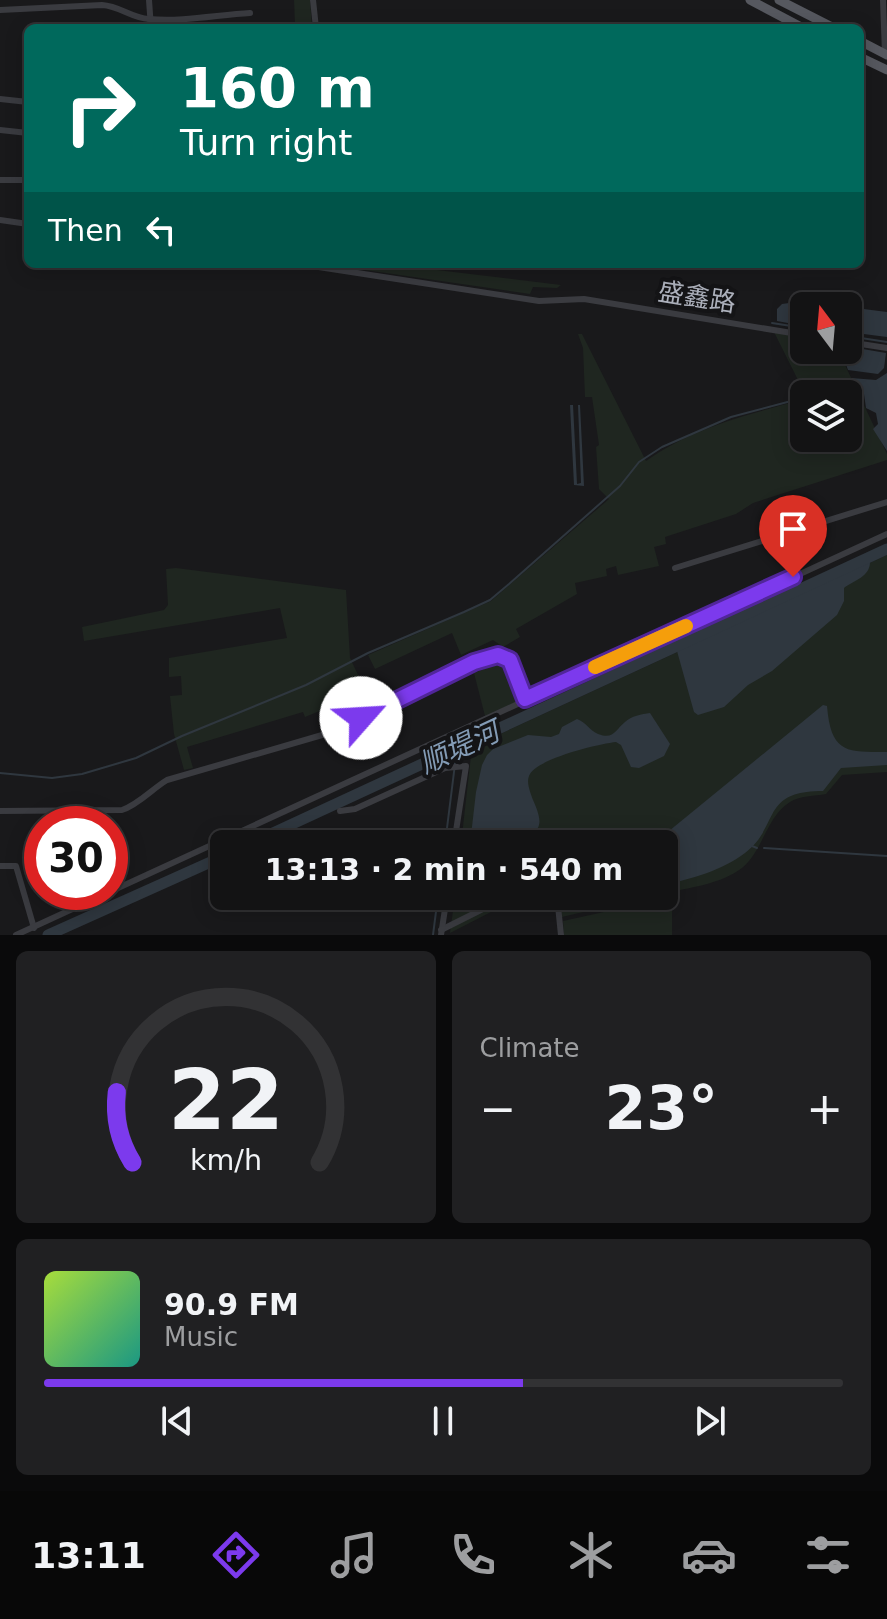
<!DOCTYPE html>
<html lang="en">
<head>
<meta charset="utf-8">
<style>
  :root { --surface:#131314; --page:#202022; --text:#f1f3f6; --muted:#9d9ea0; --line:#323234; --accent:#7c3aed }
  body { margin:0; font-family:"DejaVu Sans","Noto Sans SC",sans-serif; background:var(--page); color:var(--text); height:100vh; display:flex; flex-direction:column; font-size:30px; white-space:nowrap }
  * { box-sizing:border-box; margin:0 }
  p { font-size:26px; color:var(--muted) }
  .icon { flex:none; width:44px; height:44px; fill:none; stroke:currentColor; stroke-width:2; stroke-linecap:round; stroke-linejoin:round }
  .map { position:relative; height:935px; overflow:hidden }
  .side { display:flex; flex-direction:column; gap:16px; padding:16px; background:#0a0a0b; flex:1 }
  .side>* { flex:none }
  .guide { position:absolute; left:24px; top:24px; width:840px; height:244px; border-radius:12px; box-shadow:0 4px 20px #0003,0 0 0 2px var(--line); background:#00695c; color:#fff; overflow:hidden }
  .needle { width:52px; rotate:344deg }
  .fabs { position:absolute; left:790px; top:292px; display:grid; gap:16px }
  .fabs a { display:grid; place-items:center; width:72px; height:72px; border-radius:12px; background:var(--surface); box-shadow:0 4px 20px #0003,0 0 0 2px var(--line); font-size:40px }
  .speed { position:absolute; left:24px; top:806px; display:flex; gap:16px; font-size:40px; font-weight:700; text-align:center }
  .speed>* { display:grid; place-content:center; width:104px; height:104px; border-radius:50%; background:var(--surface); box-shadow:0 4px 20px #0003,0 0 0 2px var(--line); line-height:1 }
  .speed .limit { border:12px solid #d22; background:#fff; color:#111 }
  .pin { position:absolute; display:grid; place-items:center; width:68px; height:68px; color:#fff; margin:-82px -34px; border-radius:50% 50% 50% 0; rotate:-45deg; box-shadow:0 0 8px #0007 }
  .pin .icon { rotate:45deg }
  .me { position:absolute; width:88px; margin:-44px; rotate:64deg; stroke-linejoin:round; filter:drop-shadow(0 0 6px #0008) }
  .turn { display:flex; align-items:center; gap:28px; height:168px; padding:0 24px; font-size:36px }
  .turn .icon { width:104px; height:104px; stroke-width:2.5 }
  .turn b { display:block; font-size:56px; line-height:68px }
  .then { display:flex; align-items:center; height:76px; padding:0 24px; background:#0003; gap:16px; font-size:30px }
  .big { font-size:60px; font-weight:800; line-height:1.1 }
  .side .tile { flex:1; display:flex; flex-direction:column; justify-content:center; gap:12px; min-width:0; padding:0 28px; border-radius:12px; background:var(--page) }
  .side .dial { align-items:center; gap:0 }
  .dial svg { height:208px; overflow:visible; fill:none; stroke:var(--line); stroke-width:7; stroke-linecap:round; text-anchor:middle }
  .dial text { fill:var(--text); stroke:none }
  .song { display:flex; align-items:center; gap:24px }
  .cover { width:96px; height:96px; border-radius:12px; background:linear-gradient(135deg,hsl(80 70% 55%),hsl(170 70% 35%)) }
  .played { height:8px; border-radius:4px; background:linear-gradient(90deg,var(--accent) 60%,var(--line) 60%) }
  .keys { display:flex; justify-content:space-around; direction:ltr }
  .heat { display:flex; justify-content:space-between; align-items:center; font-size:44px; direction:ltr }
  .side .tiles { flex:1; display:grid; gap:16px; grid-template-columns:1fr 1fr }
  .tile:last-child { grid-column:span 2 }
  .trip { position:absolute; left:210px; top:830px; width:468px; height:80px; border-radius:12px; background:var(--surface); box-shadow:0 4px 20px #0003,0 0 0 2px var(--line); font-weight:800; line-height:80px; text-align:center }
  .menu { display:flex; height:128px; justify-content:space-around; align-items:center; background:#080808; color:var(--muted) }
  .menu .icon { width:56px; height:56px }
  .menu .selected { color:var(--accent) }
  .menu b { font-size:36px; color:var(--text) }
  .map>svg:first-child { display:block }
</style>
</head>
<body>
<div class="map">
<svg width="887" height="935" viewBox="0 0 887 935">
  <rect width="100%" height="100%" fill="#19191b"/>
  <!-- green -->
  <g fill="#1f2620">
    <polygon points="294,0 310,0 312,28 284,28 295,24"/>
    <polygon points="324,264 387,264 561,285 557,288 533,287 530,294"/>
    <path d="M774,332L804,337V350H838L887,454V460L753,503L736,514L665,537L666,544L654,547L659,566L618,575L616,566L606,569L607,576L575,583L577,594L516,629L520,637L503,647L493,640L461,655L452,633L375,669L368,655L491,601L609,499L599,489L596,447L599,445L592,397H585L583,348L578,334H582L646,461C692,428 747,415 801,400L804,407V438H848V394H805Z"/>
    <path d="M887,555V772L842,775L826,794C815,796 799,796 790,802C766,817 763,851 742,868C721,884 689,888 664,893V844H461L472,747Z"/>
    <polygon points="176,568 346,590 350,658 359,677 343,686 349,699 305,717 303,712 187,747 193,768 184,770 174,734 170,696 182,695 181,676 169,677 169,658 287,638 280,608 84,641 82,627 164,610 168,605 166,569"/>
    <polygon points="502,662 508,663 523,699 485,716 474,673"/>
    <polygon points="455,896 522,896 450,933"/>
    <polygon points="560,896 651,896 562,917"/>
    <polygon points="672,897 672,935 564,935 563,921"/>
  </g>
  <!-- water -->
  <g fill="#2f373f">
    <polygon points="789,303 836,306 804,306 804,326 777,321 777,309 782,304"/>
    <polygon points="848,307 887,312 887,337 848,332"/>
    <polygon points="851,347 886,353 884,368 878,374 848,370 844,359 846,350"/>
    <polygon points="887,373 887,451 873,429 878,424 876,413 866,408 864,394 851,378 876,380"/>
    <polygon points="570,405 573,405 577,484 581,483 578,405 580,405 584,486 574,485"/>
    <path d="M870,562C870,577 854,580 844,588V601L837,615L772,671L748,685L724,707L698,715L694,712L677,651Z"/>
    <path d="M823,705L827,706C831,754 847,752 887,752V765L841,768L823,791C760,791 781,825 745,853C723,870 691,879 664,885V844H656L658,840Z"/>
    <path d="M650,713L670,744L664,756L639,768L631,767L621,745L616,742C598,744 535,759 529,776C526,783 531,794 533,800C536,807 541,818 539,825C533,848 488,844 470,844L476,792L482,765L487,755L493,749L528,735L551,737L559,734L562,727L577,719C586,722 590,731 598,734C614,740 615,730 625,722C631,716 642,714 650,713Z"/>
  </g>
  <g fill="none" stroke-linecap="round" stroke-linejoin="round">
    <!-- stream -->
    <g stroke="#2f373f" stroke-width="2">
      <polyline points="772,323 804,328"/>
      <polyline points="848,336 887,342"/>
      <polyline points="0,773 52,778 82,774 136,758 182,736 306,685 368,653 464,612 490,600 509,584 620,486 639,462 662,447 731,417 795,400"/>
      <polyline points="445,844 455,764 454,751"/>
      <polyline points="752,846 757,848"/>
      <polyline points="764,848 887,856"/>
      <polyline points="433,935 438,896"/>
    </g>
    <!-- river -->
    <g stroke="#2f373f" stroke-width="11">
      <polyline points="249,844 887,549"/>
      <polyline points="48,935 224,856"/>
    </g>
    <!-- street -->
    <g stroke="#3a3b40" stroke-width="6">
      <polyline points="149,0 151,28"/>
      <polyline points="313,0 316,28"/>
      <polyline points="883,0 885,54"/>
      <path d="M0,10L102,5C120,6 131,18 149,19C182,22 217,15 250,13"/>
      <polyline points="0,99 28,102"/>
      <polyline points="0,130 28,133"/>
      <polyline points="0,180 28,180"/>
      <polyline points="0,220 28,224"/>
      <polyline points="299,264 539,301 584,299 804,335"/>
      <polyline points="848,342 887,348"/>
      <polyline points="675,568 887,502"/>
      <path d="M0,811L122,810C138,805 152,789 167,780L329,733L490,656H505L510,660L525,699"/>
      <polyline points="340,811 355,809 445,768 466,766 454,844"/>
      <polyline points="0,866 16,866 34,928"/>
      <polyline points="557,896 561,935"/>
      <polyline points="441,930 509,896"/>
      <polyline points="16,935 887,534"/>
      <polyline points="441,935 447,896"/>
    </g>
    <!-- primary -->
    <g stroke="#56585f" stroke-width="9">
      <polyline points="750,0 803,28"/>
      <polyline points="779,0 834,28"/>
      <polyline points="860,41 887,55"/>
      <polyline points="860,57 887,70"/>
    </g>
  </g>
  <g fill="none" stroke-linecap="round" stroke-linejoin="round">
    <!-- route casing -->
    <g stroke="#51269a" stroke-width="20">
      <polyline id="route" points="361,718 474,662 498,655 510,660 525,699 793,577"/>
    </g>
    <!-- route -->
    <use href="#route" stroke="#7c3aed" stroke-width="14"/>
    <!-- slow -->
    <polyline stroke="#f59e0b" stroke-width="14" points="595,667 686,626"/>
  </g>
  <g text-anchor="middle" stroke-width="8" stroke-linejoin="round" paint-order="stroke">
    <!-- street labels -->
    <g font-size="26" fill="#acb0bb" stroke="#141416">
      <text transform="translate(697 297) rotate(9)" y="9">盛鑫路</text>
    </g>
    <!-- water labels -->
    <g font-size="28" font-style="italic" fill="#839bb5" stroke="#141416">
      <text transform="translate(459 747) rotate(-25)" y="10">顺堤河</text>
    </g>
  </g>
</svg>
<div class="fabs">
<a><svg class="needle" viewBox="-14 -14 28 28"><path d="M0-13l5 13h-10z" fill="#e53935"/><path d="M0 13l5-13h-10z" fill="#9d9ea0"/></svg></a>
<a><svg class="icon" aria-label="layers" viewBox="0 0 24 24"><path d="M12 4l9 5-9 5-9-5zM3 14l9 5 9-5"/></svg></a>
</div>
<div class="speed"><div class="limit">30</div></div>
<div class="pin" style="left:793px;top:577px;background:#d93025"><svg class="icon" aria-label="arrive" viewBox="0 0 24 24"><path d="M6 21V4h12l-3 4 3 4H6"/></svg></div>
<svg class="me" style="left:361px;top:718px" viewBox="-20 -20 40 40"><circle r="19" fill="#fff"/><path d="M0-13L10 11 0 6-10 11z" fill="#7c3aed"/></svg>
<div class="trip">13:13 · 2 min · 540 m</div>
<div class="guide">
<div class="turn"><svg class="icon" aria-label="right" viewBox="0 0 24 24"><path d="M7 20v-9h11M14 6l5 5-5 5"/></svg><div><b>160 m</b>Turn right</div></div>
<div class="then">Then<svg class="icon" aria-label="left" viewBox="0 0 24 24"><path d="M17 20v-9H6M10 6l-5 5 5 5"/></svg></div>
</div>
</div>
<section class="side">
<div class="tiles">
<div class="tile dial"><svg viewBox="0 0 100 80">
<path d="M14 69A42 42 0 1 1 86 69"/>
<path d="M14 69A42 42 0 0 1 8 42" stroke="#7c3aed"/>
<text x="50" y="56" font-size="32" font-weight="700">22</text>
<text x="50" y="72" font-size="11">km/h</text>
</svg></div>
<div class="tile"><p>Climate</p>
<div class="heat"><a>−</a><b class="big">23°</b><a>+</a></div>
</div>
<div class="tile">
<div class="song"><i class="cover"></i><div><b>90.9 FM</b><p>Music</p></div></div>
<div class="played"></div>
<div class="keys"><svg class="icon" aria-label="previous" viewBox="0 0 24 24"><path d="M18 5L8 12l10 7zM5 5v14"/></svg><svg class="icon" aria-label="pause" viewBox="0 0 24 24"><path d="M8 5v14M16 5v14"/></svg><svg class="icon" aria-label="next" viewBox="0 0 24 24"><path d="M6 5l10 7-10 7zM19 5v14"/></svg></div>
</div>
</div>
</section>
<nav class="menu">
<b>13:11</b>
<svg class="icon selected" aria-label="directions" viewBox="0 0 24 24"><path d="M12 3l9 9-9 9-9-9zM9 14v-3h6M13 9l2 2-2 2"/></svg>
<svg class="icon" aria-label="music" viewBox="0 0 24 24"><path d="M9 18V5l10-2v13"/><circle cx="6" cy="18" r="3"/><circle cx="16" cy="16" r="3"/></svg>
<svg class="icon" aria-label="phone" viewBox="0 0 24 24"><path d="M5 4h4l2 5-3 2q2 4 5 5l2-3 5 2v4C11 20 4 13 5 4z"/></svg>
<svg class="icon" aria-label="climate" viewBox="0 0 24 24"><path d="M12 3v18M4 7l16 10M4 17L20 7"/></svg>
<svg class="icon" aria-label="car" viewBox="0 0 24 24"><path d="M5 17H2v-5l4-1 3-4h7l3 4 3 1v5h-3M9 17h6M6 11h13"/><circle cx="7" cy="17" r="2"/><circle cx="17" cy="17" r="2"/></svg>
<svg class="icon" aria-label="filters" viewBox="0 0 24 24"><path d="M4 7h16M4 17h16"/><circle cx="9" cy="7" r="2"/><circle cx="15" cy="17" r="2"/></svg>
</nav>
</body>
</html>
